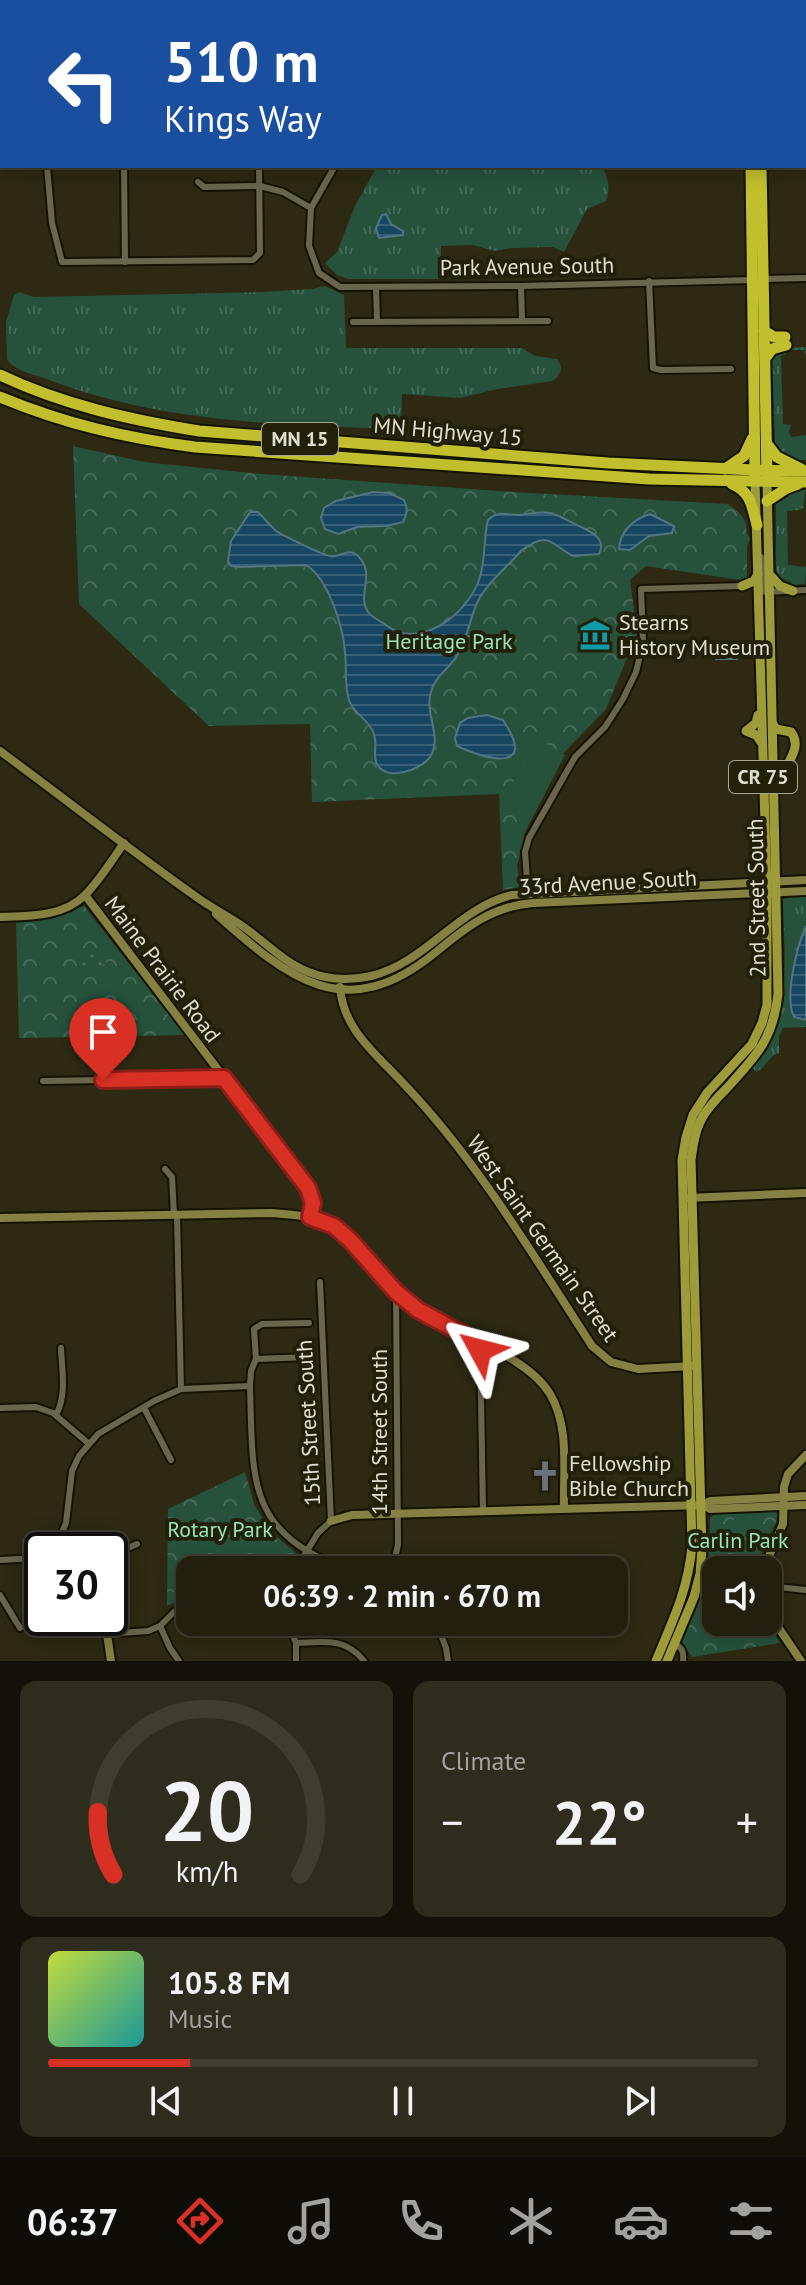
<!DOCTYPE html>
<html lang="en">
<head>
<meta charset="utf-8">
<style>
  :root { --surface:#221f0e; --page:#2e2c1c; --text:#f1f3f6; --muted:#a2a29e; --line:#3f3d2e; --accent:#d93025 }
  body { margin:0; font-family:"PT Sans",sans-serif; background:var(--page); color:var(--text); height:100vh; display:flex; flex-direction:column; font-size:30px; white-space:nowrap }
  * { box-sizing:border-box; margin:0 }
  p { font-size:26px; color:var(--muted) }
  .icon { flex:none; width:44px; height:44px; fill:none; stroke:currentColor; stroke-width:2; stroke-linecap:round; stroke-linejoin:round }
  .map { position:relative; height:1661px; overflow:hidden }
  .side { display:flex; flex-direction:column; gap:20px; padding:20px; background:#131108; flex:1 }
  .side>* { flex:none }
  .guide { position:absolute; left:0px; top:0px; width:806px; height:168px; box-shadow:0 4px 20px #0003,0 0 0 2px var(--line); background:#1a4fa0; color:#fff; overflow:hidden }
  .fabs { position:absolute; left:702px; top:1556px; display:grid; gap:16px }
  .fabs a { display:grid; place-items:center; width:80px; height:80px; border-radius:16px; background:var(--surface); box-shadow:0 4px 20px #0003,0 0 0 2px var(--line); font-size:40px }
  .speed { position:absolute; left:24px; top:1532px; display:flex; gap:16px; font-size:40px; font-weight:700; text-align:center }
  .speed>* { display:grid; place-content:center; width:104px; height:104px; border-radius:50%; background:var(--surface); box-shadow:0 4px 20px #0003,0 0 0 2px var(--line); line-height:1 }
  .speed .limit { border:4px solid #111; border-radius:12px; background:#fff; color:#111 }
  .pin { position:absolute; display:grid; place-items:center; width:68px; height:68px; color:#fff; margin:-82px -34px; border-radius:50% 50% 50% 0; rotate:-45deg; box-shadow:0 0 8px #0007 }
  .pin .icon { rotate:45deg }
  .me { position:absolute; width:88px; margin:-44px; rotate:308deg; stroke-linejoin:round; filter:drop-shadow(0 0 6px #0008) }
  .turn { display:flex; align-items:center; gap:28px; height:168px; padding:0 32px; font-size:36px }
  .turn .icon { width:104px; height:104px; stroke-width:2.5 }
  .turn b { display:block; font-size:56px; line-height:68px }
  .big { font-size:60px; font-weight:700; line-height:1.1 }
  .side .card { flex:1; display:flex; flex-direction:column; justify-content:center; gap:12px; min-width:0; padding:0 28px; border-radius:16px; background:var(--page) }
  .side .dial { align-items:center; gap:0 }
  .dial svg { height:208px; overflow:visible; fill:none; stroke:var(--line); stroke-width:7; stroke-linecap:round; text-anchor:middle }
  .dial text { fill:var(--text); stroke:none }
  .song { display:flex; align-items:center; gap:24px }
  .cover { width:96px; height:96px; border-radius:12px; background:linear-gradient(135deg,hsl(70 70% 55%),hsl(180 70% 35%)) }
  .played { height:8px; border-radius:4px; background:linear-gradient(90deg,var(--accent) 20%,var(--line) 20%) }
  .keys { display:flex; justify-content:space-around; direction:ltr }
  .heat { display:flex; justify-content:space-between; align-items:center; font-size:44px; direction:ltr }
  .side .tiles { flex:1; display:grid; gap:20px; grid-template-columns:1fr 1fr }
  .card:last-child { grid-column:span 2 }
  .trip { position:absolute; left:176px; top:1556px; width:452px; height:80px; border-radius:16px; background:var(--surface); box-shadow:0 4px 20px #0003,0 0 0 2px var(--line); font-weight:700; line-height:80px; text-align:center }
  .menu { display:flex; height:128px; justify-content:space-around; align-items:center; background:#0e0c06; color:var(--muted) }
  .menu .icon { width:56px; height:56px }
  .menu .active { color:var(--accent) }
  .menu b { font-size:36px; color:var(--text) }
  .map>svg:first-child { display:block }
</style>
</head>
<body>
<div class="map">
<svg width="806" height="1661" viewBox="0 0 806 1661">
  <defs>
    <pattern id="grass-tufts" width="24" height="20" patternUnits="userSpaceOnUse" patternTransform="scale(2)"><rect width="24" height="20" fill="#26523c"/><path d="M3 7l-1-3M5 7V3M7 7l1-3M15 17l-1-3M17 17v-4M19 17l1-3" fill="none" stroke="#456a57"/></pattern>
    <pattern id="park-crowns" width="20" height="18" patternUnits="userSpaceOnUse" patternTransform="scale(2)"><rect width="20" height="18" fill="#26523c"/><path d="M2 6a3 3 0 1 1 6 0M12 15a3 3 0 1 1 6 0" fill="none" stroke="#456a57"/></pattern>
    <pattern id="garden-dots" width="8" height="8" patternUnits="userSpaceOnUse" patternTransform="scale(2)"><rect width="8" height="8" fill="#26523c"/><path d="M2 2h.1M6 6h.1" fill="none" stroke="#456a57" stroke-width="1.8" stroke-linecap="round"/></pattern>
    <pattern id="water-rules" width="6" height="5" patternUnits="userSpaceOnUse" patternTransform="scale(2)"><rect width="6" height="5" fill="#174662"/><path d="M0 2.5h6" fill="none" stroke="#386077"/></pattern>
  </defs>
  <rect width="100%" height="100%" fill="#2d2912"/>
  <!-- grass -->
  <g fill="url(#grass-tufts)">
    <path d="M377,166H602C608,178 611,188 606,201L587,209L564,252L553,247L512,248L495,251L473,245L441,246V279H348L337,275L325,263L337,252L355,206Z"/>
    <path d="M325,286L344,295L346,348H522L535,356L557,359C564,368 561,374 553,381L497,389L460,398L402,394L401,428L396,429C278,425 156,422 44,378C32,374 14,370 7,359L6,322L14,295L19,292L34,297L262,292L312,289Z"/>
    <path d="M806,347V355L804,350H786V354L781,356L783,424L791,425L789,432L791,437L806,435V460C790,460 780,459 775,442L772,354L784,348Z"/>
    <path d="M806,487L803,508L799,510L787,511L788,565L806,567L805,584L791,585V582L780,578L776,569V502C782,491 794,488 806,487Z"/>
    <path d="M806,895V1027L783,1028L779,1036V1053C768,1056 765,1069 756,1072L752,1067C794,1016 784,961 783,899Z"/>
  </g>
  <!-- park -->
  <g fill="url(#park-crowns)">
    <path d="M73,446L144,462L262,474L514,492L728,504C738,511 749,520 746,532L750,539L747,546V581L646,566L630,580L637,634L606,709L552,765L529,813L517,866L520,887L503,890L499,794L312,802L310,724L209,726L79,604Z"/>
    <polygon points="84,906 185,1035 19,1038 16,921 52,919"/>
    <polygon points="245,1472 254,1504 269,1530 297,1554 285,1570 190,1570 190,1596 167,1606 168,1509"/>
    <path d="M774,1510L778,1514L777,1520L754,1570H716V1622H767L780,1643L692,1657L682,1642C704,1594 710,1571 710,1518L718,1512Z"/>
  </g>
  <!-- garden -->
  <polygon fill="url(#garden-dots)" points="80,951 105,952 106,965 101,965 101,970 79,970"/>
  <!-- pitch -->
  <g fill="#26523c">
    <polygon points="540,740 565,755 524,834 507,791"/>
    <polygon points="738,1514 749,1523 731,1544 721,1535"/>
  </g>
  <!-- water -->
  <g fill="url(#water-rules)" stroke="#537483" stroke-width="2">
    <polygon points="386,214 391,224 403,231 403,235 379,238 376,228 382,215"/>
    <path d="M373,492L389,493L404,500C408,508 407,514 403,522L387,526L357,527L338,534L325,529L321,518L324,508L336,501Z"/>
    <path d="M250,512H258C264,518 269,524 275,530C279,534 323,555 330,556C340,559 348,546 358,556C377,574 355,596 369,613C372,617 378,620 383,623C388,627 393,630 399,632C432,642 469,609 479,580C486,561 483,540 488,520C493,516 493,515 499,514C506,513 513,515 519,515C530,514 540,511 551,513C560,516 567,520 575,524C586,530 608,536 599,554L573,556C550,544 550,530 522,550C509,565 487,583 478,601C470,617 468,636 459,652C452,667 435,675 431,692C424,713 443,737 430,757C421,770 386,782 377,764C372,755 378,744 374,734C370,720 354,715 349,700C344,685 347,667 345,652C343,626 328,578 306,565L241,567L231,566L228,561L231,541Z"/>
    <path d="M650,514L674,526L672,533L649,536L630,550L619,549C620,532 633,519 650,514Z"/>
    <polygon points="743,647 742,654 737,659 716,659 714,653 717,649"/>
    <path d="M487,715L503,720C538,773 488,760 457,746L455,738L460,723L468,718Z"/>
    <path d="M806,926V1020L794,1017C784,997 797,946 806,926Z"/>
  </g>
  <g fill="none" stroke-linecap="round" stroke-linejoin="round">
    <!-- street casing -->
    <g stroke="#161200" stroke-width="10">
      <g id="street">
        <polyline points="453,0 454,2"/>
        <polyline points="485,0 486,2"/>
        <polyline points="648,0 648,2"/>
        <polyline points="460,2 465,0"/>
        <polyline points="0,51 2,51"/>
        <polyline points="47,166 52,223 62,262 253,260 260,253 259,166"/>
        <polyline points="124,166 125,262"/>
        <polyline points="335,166 311,208 309,246 319,273 340,287 521,286 752,280"/>
        <polyline points="198,182 204,187 260,186 283,192 311,208"/>
        <polyline points="763,279 806,278"/>
        <polyline points="649,281 653,368 661,370 731,369"/>
        <polyline points="521,286 522,321"/>
        <polyline points="376,287 377,321"/>
        <polyline points="353,322 548,321"/>
        <polyline points="761,557 765,592 806,590"/>
        <polyline points="528,893 525,852 529,838 575,757 605,727 623,699 636,672 643,643 641,589 742,586"/>
        <polyline points="43,1081 224,1078"/>
        <polyline points="165,1169 172,1177 174,1215"/>
        <polyline points="177,1215 181,1389"/>
        <polyline points="480,1343 483,1512"/>
        <polyline points="256,1359 310,1357"/>
        <polyline points="250,1386 251,1371 256,1359 254,1329 262,1324 309,1323"/>
        <polyline points="0,1408 36,1407 53,1413 88,1443"/>
        <polyline points="144,1408 171,1460"/>
        <path d="M56,1415C67,1395 62,1371 61,1348"/>
        <path d="M56,1546L66,1523L72,1471L79,1456L98,1434L154,1401L181,1389L250,1386C253,1482 246,1532 348,1570"/>
        <polyline points="110,1556 137,1544"/>
        <polyline points="0,1560 37,1558 42,1555"/>
        <polyline points="295,1570 318,1533 331,1521 320,1282"/>
        <polyline points="392,1570 398,1545 396,1292"/>
        <polyline points="768,1586 806,1590"/>
        <polyline points="0,1595 20,1628"/>
        <polyline points="103,1618 107,1634 148,1631 160,1626 174,1612 190,1606"/>
        <polyline points="288,1622 296,1643 296,1661"/>
        <polyline points="436,1622 446,1648 448,1661"/>
        <polyline points="160,1626 170,1648 179,1661"/>
        <path d="M296,1643C324,1642 345,1637 364,1661"/>
        <path d="M674,1643C682,1648 684,1651 683,1661"/>
      </g>
    </g>
    <!-- secondary casing -->
    <g stroke="#161200" stroke-width="12">
      <g id="secondary">
        <path d="M0,751C65,799 129,849 195,896C210,907 226,915 241,925C263,940 282,961 306,971C327,980 349,981 371,976C426,963 457,908 512,895L806,880"/>
        <polyline points="85,895 308,1188 313,1203 310,1217"/>
        <path d="M216,914C289,979 346,1026 436,952C466,927 493,906 533,903L806,891"/>
        <path d="M0,917C29,916 63,917 85,895C100,880 112,860 124,843"/>
        <path d="M340,987C343,1029 375,1053 402,1082C477,1160 533,1255 592,1346L611,1362L638,1369L693,1366"/>
        <polyline points="687,1198 806,1193"/>
        <path d="M0,1218L271,1213C293,1215 317,1215 335,1228C367,1250 385,1287 418,1309C456,1335 527,1355 550,1394C570,1427 563,1472 564,1508"/>
        <polyline points="702,1505 710,1509 806,1505"/>
        <polyline points="331,1521 352,1515 702,1505 710,1501 806,1496"/>
        <polyline points="763,1570 783,1524 784,1487 788,1474 806,1455"/>
        <polyline points="768,1612 801,1661"/>
        <polyline points="107,1634 111,1661"/>
      </g>
    </g>
    <!-- primary casing -->
    <g stroke="#161200" stroke-width="13">
      <g id="primary">
        <polyline points="771,576 780,586 793,591"/>
        <polyline points="742,586 754,581 758,574"/>
        <polyline points="758,715 756,723 746,731 756,735 761,742"/>
        <path d="M773,724L776,729L791,732C801,745 791,757 785,770"/>
        <path d="M656,1661C673,1620 688,1590 692,1546L682,1160L686,1137L693,1115L707,1093L752,1044L762,1023L767,1005V892L755,482"/>
        <path d="M667,1661L694,1597L700,1574L702,1549L691,1160C693,1146 695,1131 702,1118C708,1107 717,1098 726,1089C756,1056 773,1040 778,994L767,482"/>
      </g>
    </g>
    <!-- highway casing -->
    <g stroke="#161200" stroke-width="15">
      <g id="highway">
        <polyline points="748,0 748,2"/>
        <polyline points="758,0 758,2"/>
        <polyline points="751,166 755,477"/>
        <polyline points="761,166 767,477"/>
        <polyline points="764,331 774,337 785,337"/>
        <polyline points="765,358 772,349 786,345"/>
        <path d="M0,375C63,405 131,420 199,431L608,463L755,470L806,471"/>
        <path d="M0,397C65,424 126,438 195,447L649,479L806,482"/>
        <polyline points="767,444 777,457 801,469"/>
        <polyline points="725,469 744,456 752,439"/>
        <path d="M732,484C751,492 752,506 757,525"/>
        <polyline points="767,501 787,488 798,484"/>
      </g>
    </g>
    <!-- street -->
    <use href="#street" stroke="#6a664d" stroke-width="6"/>
    <!-- secondary -->
    <use href="#secondary" stroke="#848143" stroke-width="8"/>
    <!-- primary -->
    <use href="#primary" stroke="#9e9b3a" stroke-width="9"/>
    <!-- highway -->
    <use href="#highway" stroke="#c1bf2d" stroke-width="11"/>
  </g>
  <g fill="none" stroke-linecap="round" stroke-linejoin="round">
    <!-- route casing -->
    <g stroke="#8d1f18" stroke-width="20">
      <polyline id="route" points="103,1080 224,1078 308,1188 313,1203 310,1217 334,1226 350,1240 396,1292 418,1310 480,1343 480,1350"/>
    </g>
    <!-- route -->
    <use href="#route" stroke="#d93025" stroke-width="14"/>
  </g>
  <!-- icons -->
  <defs>
    <g id="museum-bare" transform="scale(2.4)"><path d="M0-6L6-3V-2H-6V-3ZM-5-1h2V3h-2ZM-1-1h2V3h-2ZM3-1h2V3H3ZM-6 4H6V6H-6Z" fill="#0f9aa8" stroke="#232009" stroke-width="2.5" paint-order="stroke"/></g>
    <g id="church-bare" transform="scale(2.4)"><path d="M-1.2-6h2.4v3.5h3.3v2.4h-3.3V6h-2.4V-.1h-3.3v-2.4h3.3Z" fill="#6b7280" stroke="#232009" stroke-width="2.5" paint-order="stroke"/></g>
  </defs>
  <g fill-rule="evenodd">
    <use href="#museum-bare" x="595" y="635"/>
    <use href="#church-bare" x="545" y="1476"/>
  </g>
  <g text-anchor="middle" stroke-width="8" stroke-linejoin="round" paint-order="stroke">
    <!-- shield labels -->
    <g fill="#232009" stroke="#a7a594" stroke-width="2">
      <rect x="262" y="423" width="76" height="32" rx="6"/>
      <rect x="729" y="761" width="68" height="32" rx="6"/>
    </g>
    <g font-size="20" font-weight="bold" fill="#e0ded0">
      <text x="300" y="446">MN 15</text>
      <text x="763" y="784">CR 75</text>
    </g>
    <!-- street labels -->
    <g font-size="22" fill="#e0ded0" stroke="#232009">
      <text transform="translate(527 266) rotate(-1)" y="8">Park Avenue South</text>
      <text transform="translate(448 431) rotate(5)" y="8">MN Highway 15</text>
      <text transform="translate(608 882) rotate(-3)" y="8">33rd Avenue South</text>
      <text transform="translate(756 898) rotate(-91)" y="8">2nd Street South</text>
      <text transform="translate(163 969) rotate(53)" y="8">Maine Prairie Road</text>
      <text transform="translate(543 1238) rotate(55)" y="8">West Saint Germain Street</text>
      <text transform="translate(308 1423) rotate(-93)" y="8">15th Street South</text>
      <text transform="translate(379 1432) rotate(-90)" y="8">14th Street South</text>
    </g>
    <!-- poi labels -->
    <g font-size="22" fill="#e0ded0" stroke="#232009" text-anchor="start">
      <text x="619" y="630">Stearns<tspan x="619" dy="25">History Museum</tspan></text>
      <text x="569" y="1471">Fellowship<tspan x="569" dy="25">Bible Church</tspan></text>
    </g>
    <!-- park labels -->
    <g font-size="22" fill="#95e4b9" stroke="#232009">
      <text x="449" y="649">Heritage Park</text>
      <text x="220" y="1537">Rotary Park</text>
      <text x="738" y="1548">Carlin Park</text>
    </g>
  </g>
</svg>
<div class="fabs">
<a><svg class="icon" aria-label="sound" viewBox="0 0 24 24"><path d="M4 9h4l5-4v14l-5-4H4zM17 9q2 3 0 6"/></svg></a>
</div>
<div class="speed"><div class="limit">30</div></div>
<div class="pin" style="left:103px;top:1080px;background:#d93025"><svg class="icon" aria-label="arrive" viewBox="0 0 24 24"><path d="M6 21V4h12l-3 4 3 4H6"/></svg></div>
<svg class="me" style="left:480px;top:1350px" viewBox="-20 -20 40 40"><path d="M0-17L14 15 0 8-14 15z" fill="#d93025" stroke="#fff" stroke-width="4"/></svg>
<div class="trip">06:39 · 2 min · 670 m</div>
<div class="guide">
<div class="turn"><svg class="icon" aria-label="left" viewBox="0 0 24 24"><path d="M17 20v-9H6M10 6l-5 5 5 5"/></svg><div><b>510 m</b>Kings Way</div></div>
</div>
</div>
<section class="side">
<div class="tiles">
<div class="card dial"><svg viewBox="0 0 100 80">
<path d="M14 69A42 42 0 1 1 86 69"/>
<path d="M14 69A42 42 0 0 1 8 45" stroke="#d93025"/>
<text x="50" y="56" font-size="32" font-weight="700">20</text>
<text x="50" y="72" font-size="11">km/h</text>
</svg></div>
<div class="card"><p>Climate</p>
<div class="heat"><a>−</a><b class="big">22°</b><a>+</a></div>
</div>
<div class="card">
<div class="song"><i class="cover"></i><div><b>105.8 FM</b><p>Music</p></div></div>
<div class="played"></div>
<div class="keys"><svg class="icon" aria-label="previous" viewBox="0 0 24 24"><path d="M18 5L8 12l10 7zM5 5v14"/></svg><svg class="icon" aria-label="pause" viewBox="0 0 24 24"><path d="M8 5v14M16 5v14"/></svg><svg class="icon" aria-label="next" viewBox="0 0 24 24"><path d="M6 5l10 7-10 7zM19 5v14"/></svg></div>
</div>
</div>
</section>
<nav class="menu">
<b>06:37</b>
<svg class="icon active" aria-label="directions" viewBox="0 0 24 24"><path d="M12 3l9 9-9 9-9-9zM9 14v-3h6M13 9l2 2-2 2"/></svg>
<svg class="icon" aria-label="music" viewBox="0 0 24 24"><path d="M9 18V5l10-2v13"/><circle cx="6" cy="18" r="3"/><circle cx="16" cy="16" r="3"/></svg>
<svg class="icon" aria-label="phone" viewBox="0 0 24 24"><path d="M5 4h4l2 5-3 2q2 4 5 5l2-3 5 2v4C11 20 4 13 5 4z"/></svg>
<svg class="icon" aria-label="climate" viewBox="0 0 24 24"><path d="M12 3v18M4 7l16 10M4 17L20 7"/></svg>
<svg class="icon" aria-label="car" viewBox="0 0 24 24"><path d="M5 17H2v-5l4-1 3-4h7l3 4 3 1v5h-3M9 17h6M6 11h13"/><circle cx="7" cy="17" r="2"/><circle cx="17" cy="17" r="2"/></svg>
<svg class="icon" aria-label="filters" viewBox="0 0 24 24"><path d="M4 7h16M4 17h16"/><circle cx="9" cy="7" r="2"/><circle cx="15" cy="17" r="2"/></svg>
</nav>
</body>
</html>
